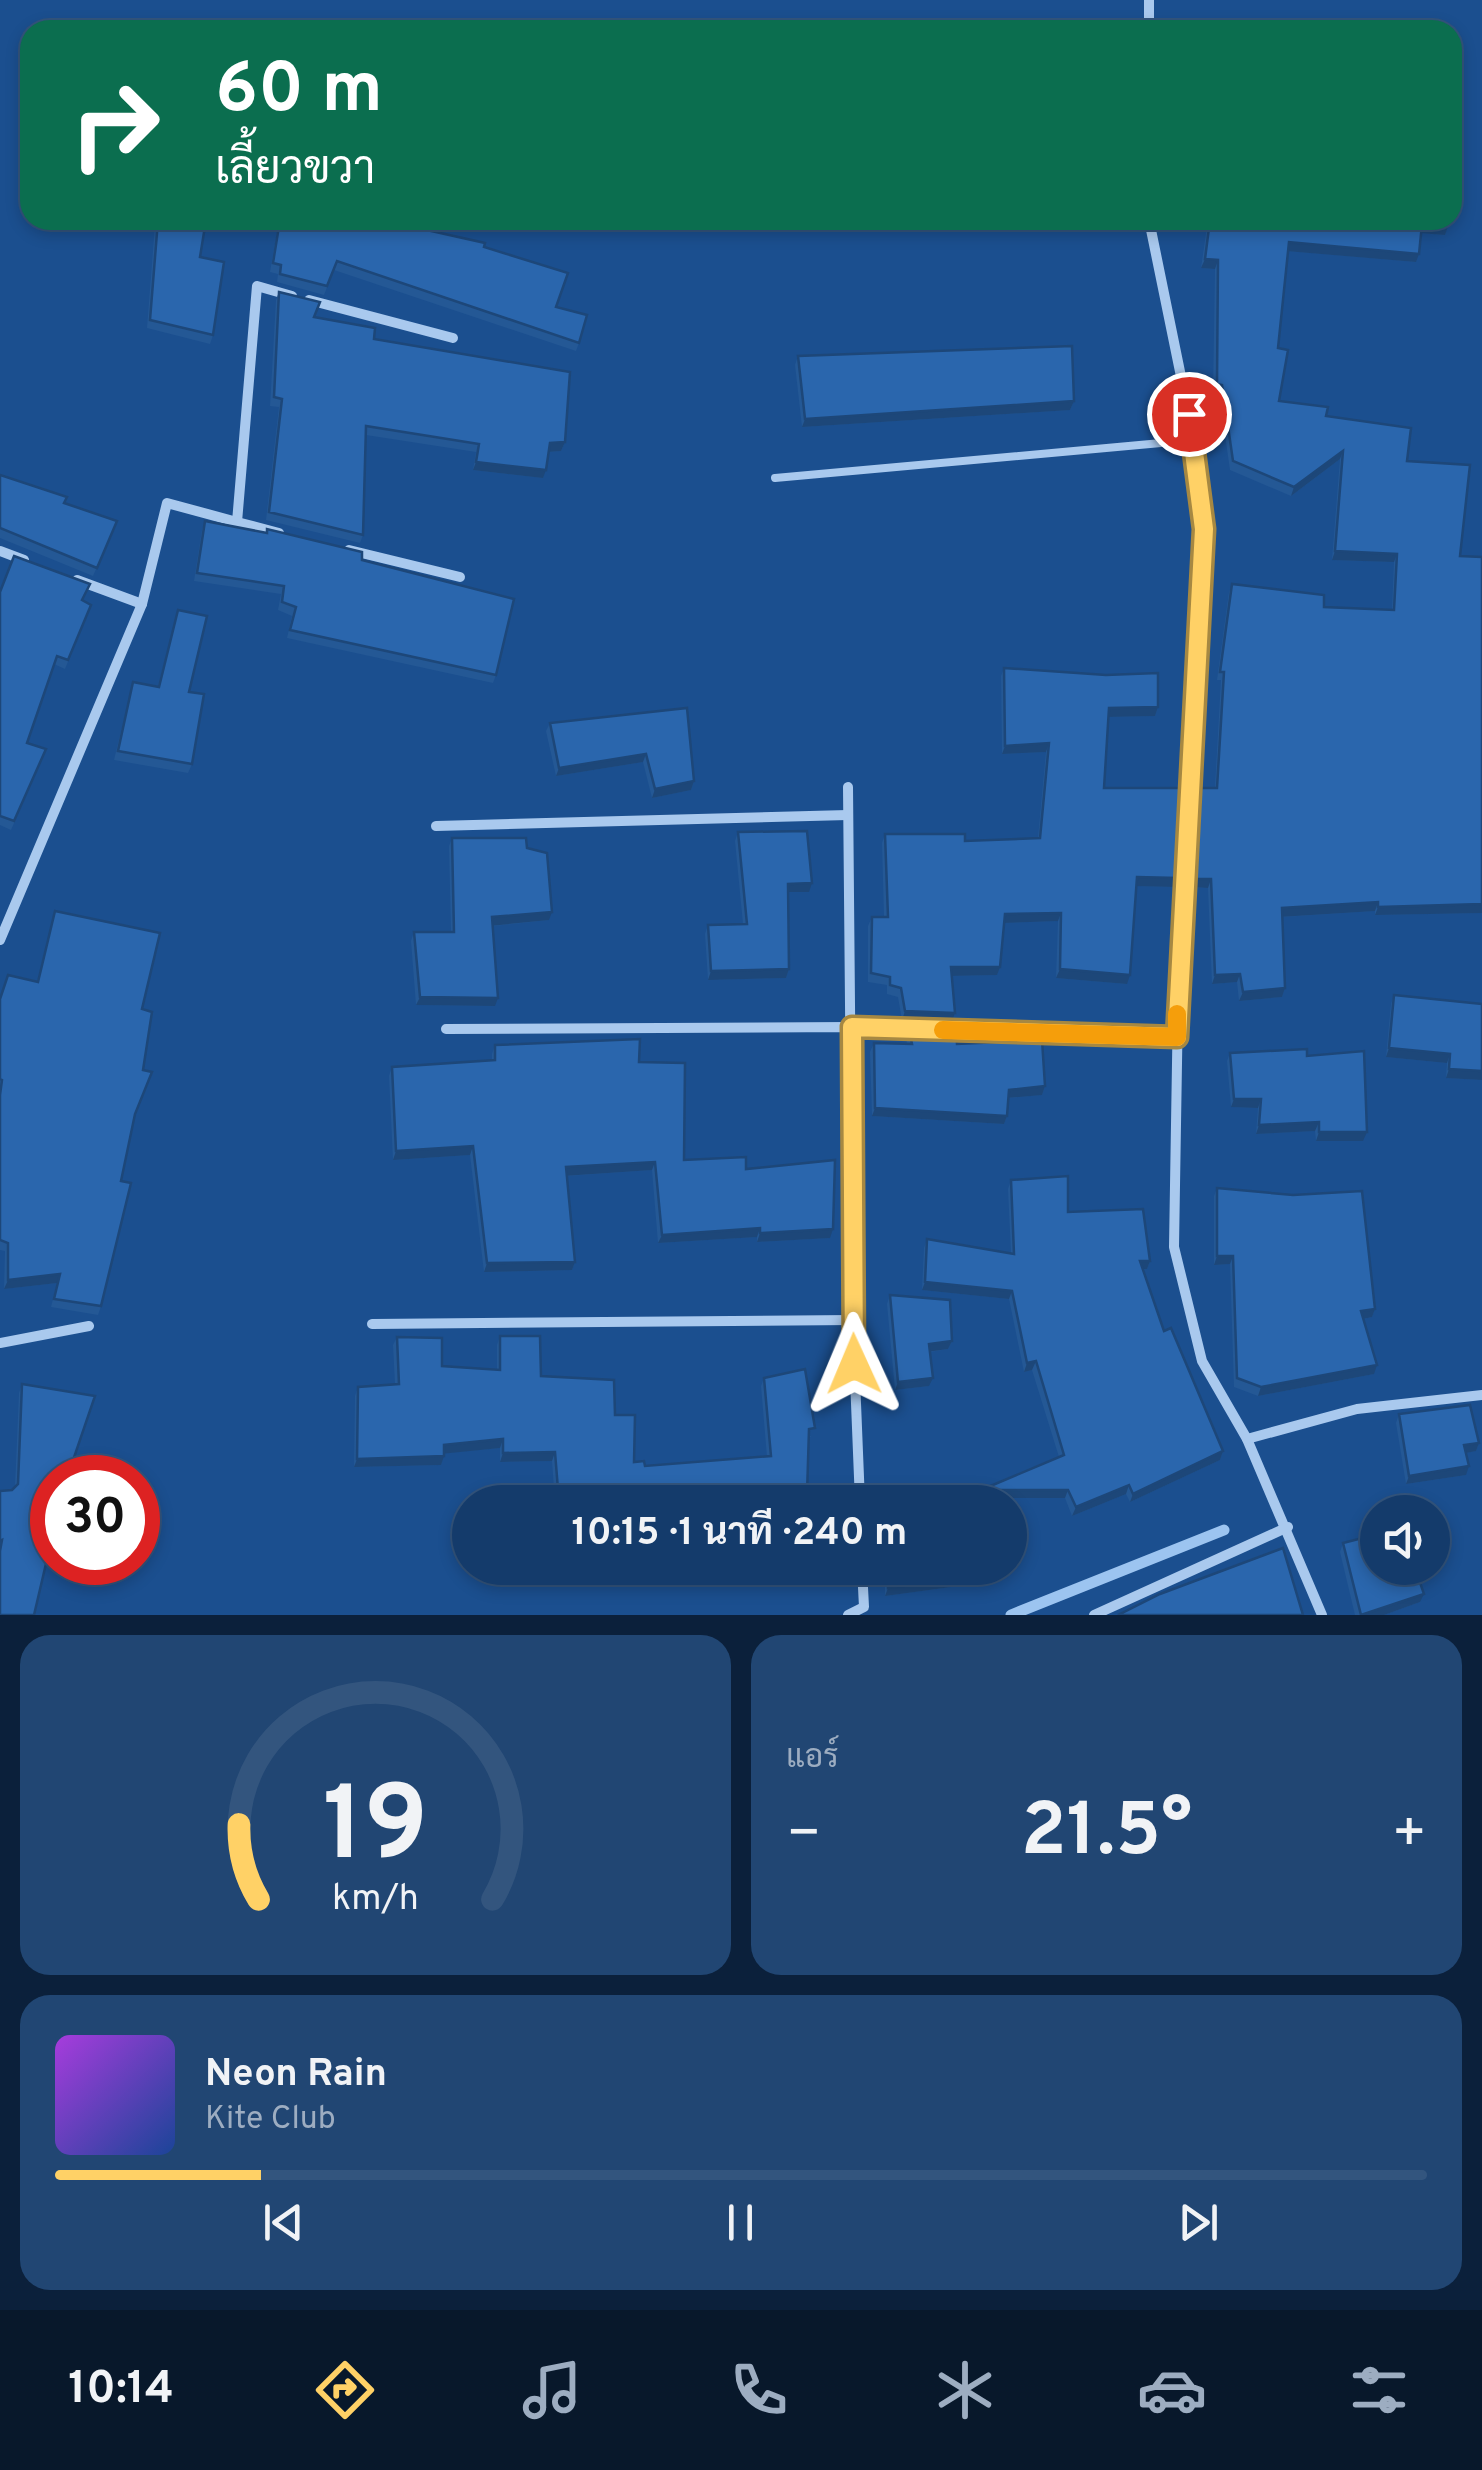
<!DOCTYPE html>
<html lang="th">
<head>
<meta charset="utf-8">
<style>
  :root { --surface:#143b6b; --page:#214673; --text:#f1f3f6; --muted:#9dadc1; --line:#33557e; --accent:#ffd166 }
  body { margin:0; font-family:Overpass,Sarabun,sans-serif; background:var(--page); color:var(--text); height:100vh; display:flex; flex-direction:column; font-size:38px; white-space:nowrap }
  * { box-sizing:border-box; margin:0 }
  p { font-size:32px; color:var(--muted) }
  .icon { flex:none; width:55px; height:55px; fill:none; stroke:currentColor; stroke-width:2; stroke-linecap:round; stroke-linejoin:round }
  .map { position:relative; height:1615px; overflow:hidden }
  .side { display:flex; flex-direction:column; gap:20px; padding:20px; background:#0b203b; flex:1 }
  .side>* { flex:none }
  .guide { position:absolute; left:20px; top:20px; width:1442px; height:210px; border-radius:30px; box-shadow:0 5px 15px #0003,0 0 0 2px var(--line); background:#0b6e4f; color:#fff; overflow:hidden }
  .fabs { position:absolute; left:1360px; top:1495px; display:grid; gap:20px }
  .fabs a { display:grid; place-items:center; width:90px; height:90px; border-radius:50%; background:var(--surface); box-shadow:0 5px 15px #0003,0 0 0 2px var(--line); font-size:50px }
  .speed { position:absolute; left:30px; top:1455px; display:flex; gap:20px; font-size:50px; font-weight:700; text-align:center }
  .speed>* { display:grid; place-content:center; width:130px; height:130px; border-radius:50%; background:var(--surface); box-shadow:0 5px 15px #0003,0 0 0 2px var(--line); line-height:1 }
  .speed .limit { border:15px solid #d22; background:#fff; color:#111 }
  .pin { position:absolute; display:grid; place-items:center; width:85px; height:85px; color:#fff; margin:-42px; border:5px solid #fff; border-radius:50%; box-shadow:0 2px 10px #0007 }
  .me { position:absolute; width:110px; margin:-55px; rotate:359deg; stroke-linejoin:round; filter:drop-shadow(0 0 8px #0008) }
  .turn { display:flex; align-items:center; gap:35px; height:210px; padding:0 30px; font-size:45px }
  .turn .icon { width:130px; height:130px; stroke-width:2.5 }
  .turn b { display:block; font-size:70px; line-height:85px }
  .big { font-size:75px; font-weight:700; line-height:1.1 }
  .side .tile { flex:1; display:flex; flex-direction:column; justify-content:center; gap:15px; min-width:0; padding:0 35px; border-radius:30px; background:var(--page) }
  .side .dial { align-items:center; gap:0 }
  .dial svg { height:260px; overflow:visible; fill:none; stroke:var(--line); stroke-width:7; stroke-linecap:round; text-anchor:middle }
  .dial text { fill:var(--text); stroke:none }
  .song { display:flex; align-items:center; gap:30px }
  .cover { width:120px; height:120px; border-radius:15px; background:linear-gradient(135deg,hsl(280 70% 55%),hsl(220 70% 35%)) }
  .played { height:10px; border-radius:5px; background:linear-gradient(90deg,var(--accent) 15%,var(--line) 15%) }
  .keys { display:flex; justify-content:space-around; direction:ltr }
  .heat { display:flex; justify-content:space-between; align-items:center; font-size:55px; direction:ltr }
  .side .tiles { flex:1; display:grid; gap:20px; grid-template-columns:1fr 1fr }
  .tile:last-child { grid-column:span 2 }
  .trip { position:absolute; left:452px; top:1485px; width:575px; height:100px; border-radius:50px; background:var(--surface); box-shadow:0 5px 15px #0003,0 0 0 2px var(--line); font-weight:700; line-height:100px; text-align:center }
  .tabs { display:flex; height:160px; justify-content:space-around; align-items:center; background:#08182b; color:var(--muted) }
  .tabs .icon { width:70px; height:70px }
  .tabs .active { color:var(--accent) }
  .tabs b { font-size:45px; color:var(--text) }
  .map>svg:first-child { display:block }
</style>
</head>
<body>
<div class="map">
<svg width="1482" height="1615" viewBox="0 0 1482 1615">
  <rect width="100%" height="100%" fill="#1b4f8f"/>
  <g fill="none" stroke-linecap="round" stroke-linejoin="round">
    <!-- stream -->
    <polyline stroke="#9cc4f0" stroke-width="11" points="1011,1615 1224,1530"/>
    <!-- lane -->
    <polyline stroke="#a9c9ee" stroke-width="8" points="775,478 1194,440"/>
    <!-- street -->
    <g stroke="#a9c9ee" stroke-width="10">
      <polyline points="1149,30 1149,0"/>
      <polyline points="1149,220 1194,440 1204,529 1178,1002 1174,1247 1202,1361 1247,1439 1322,1615"/>
      <polyline points="309,300 453,338"/>
      <polyline points="237,522 279,533"/>
      <polyline points="349,550 460,577"/>
      <polyline points="0,551 24,560"/>
      <polyline points="77,580 142,604"/>
      <polyline points="848,787 853,1329 860,1502"/>
      <polyline points="436,826 848,815"/>
      <polyline points="0,940 142,604 167,503 237,522 257,286 292,296"/>
      <polyline points="446,1029 852,1027 1177,1037"/>
      <polyline points="372,1324 853,1320"/>
      <polyline points="0,1343 89,1326"/>
      <polyline points="1247,1439 1357,1409 1482,1395"/>
      <polyline points="848,1615 864,1607 862,1568"/>
      <polyline points="1094,1615 1288,1527"/>
    </g>
  </g>
  <!-- wall -->
  <g fill="#245895">
    <polygon points="152,220 206,220 200,257 213,335 210,344 147,328 155,225 151,225"/>
    <polygon points="279,220 382,220 484,247 556,307 579,343 576,351 334,270 324,295 277,282 278,274 270,272"/>
    <polygon points="1208,220 1449,220 1445,235 1421,233 1416,262 1288,251 1278,348 1279,401 1326,416 1407,461 1460,556 1482,557 1482,913 1375,915 1375,911 1283,917 1285,988 1282,997 1239,1001 1237,982 1212,984 1208,888 1193,887 1198,797 1201,788 1215,788 1221,680 1217,680 1229,592 1232,584 1324,607 1392,610 1394,562 1332,560 1340,459 1291,496 1230,470 1219,393 1213,393 1215,269 1201,268"/>
    <polygon points="279,292 315,317 374,339 565,442 561,451 549,452 543,478 473,470 476,452 366,435 363,535 360,543 266,520 279,407 270,406 276,300"/>
    <polygon points="798,356 1074,401 1070,410 802,427 795,365"/>
    <polygon points="0,475 64,503 117,521 93,576 0,538"/>
    <polygon points="205,521 266,533 267,529 496,675 493,683 287,638 292,616 278,610 281,594 194,581 202,530"/>
    <polygon points="0,592 83,600 91,605 65,669 54,664 27,743 46,749 11,830 0,825"/>
    <polygon points="178,610 189,692 192,764 188,773 114,760 133,682 158,686"/>
    <polygon points="1004,668 1158,707 1155,716 1109,717 1104,788 1176,887 1137,886 1127,984 1056,978 1058,921 1004,923 997,975 952,976 952,1021 902,1020 898,997 887,994 887,985 868,982 868,926 872,917 884,917 882,843 885,834 965,841 1038,838 1046,752 1002,754 1001,676"/>
    <polygon points="687,708 694,781 691,790 652,798 643,762 556,776 546,731 550,723"/>
    <polygon points="738,832 809,892 788,892 789,969 786,978 708,980 705,934 708,925 743,924 735,841"/>
    <polygon points="452,838 527,848 549,920 493,926 495,1006 416,1005 411,941 414,932 451,932 449,846"/>
    <polygon points="55,911 142,1009 135,1115 121,1181 101,1306 98,1315 51,1307 57,1283 4,1289 5,1251 0,1250 0,998 37,982"/>
    <polygon points="1394,995 1482,1004 1482,1080 1446,1078 1447,1063 1386,1057 1391,1004"/>
    <polygon points="909,1029 957,1044 1045,1086 1042,1095 1009,1098 1007,1116 1004,1124 872,1116 870,1052 874,1043 907,1044 906,1037"/>
    <polygon points="495,1045 639,1062 684,1160 746,1169 830,1238 757,1242 757,1237 658,1243 652,1170 567,1176 575,1262 572,1270 484,1272 470,1155 393,1160 389,1076 392,1067 492,1060 492,1054"/>
    <polygon points="1230,1053 1307,1056 1363,1141 1316,1141 1315,1131 1256,1134 1258,1108 1231,1107 1227,1061"/>
    <polygon points="1011,1180 1068,1212 1150,1261 1147,1269 1143,1270 1164,1331 1223,1451 1220,1460 1130,1502 1126,1494 1072,1516 1065,1498 978,1498 1059,1457 1032,1370 1024,1372 1009,1299 922,1290 924,1248 927,1239 1011,1253 1008,1189"/>
    <polygon points="1217,1188 1375,1309 1372,1317 1363,1319 1374,1374 1258,1396 1234,1387 1230,1264 1214,1265 1214,1196"/>
    <polygon points="890,1295 952,1341 948,1349 930,1352 929,1386 895,1390 887,1304"/>
    <polygon points="500,1336 541,1376 615,1415 634,1462 645,1466 767,1457 761,1386 764,1378 811,1437 809,1437 807,1494 804,1502 555,1502 552,1461 500,1462 500,1448 444,1453 441,1465 354,1467 355,1396 358,1387 395,1384 393,1345 397,1337 442,1366 497,1370 497,1345"/>
    <polygon points="22,1384 95,1396 0,1615 0,1491 12,1490 15,1487 19,1393"/>
    <polygon points="1399,1414 1479,1443 1476,1451 1466,1453 1466,1475 1406,1484 1396,1423"/>
    <polygon points="1343,1543 1420,1602 1384,1615 1355,1615 1340,1552"/>
    <polygon points="885,1568 975,1568 976,1576 973,1584 885,1596"/>
  </g>
  <!-- shaded-wall -->
  <g fill="#1d4779">
    <polygon points="1422,224 1448,226 1445,235 1419,233"/>
    <polygon points="1289,242 1419,254 1416,262 1286,251"/>
    <polygon points="1205,259 1218,260 1215,269 1201,268"/>
    <polygon points="1217,384 1222,385 1219,393 1213,393"/>
    <polygon points="1074,401 1070,410 802,427 805,419"/>
    <polygon points="565,442 561,451 547,452 550,443"/>
    <polygon points="1343,451 1340,459 1291,496 1294,487"/>
    <polygon points="476,462 546,470 543,478 473,470"/>
    <polygon points="1335,551 1397,554 1394,562 1332,560"/>
    <polygon points="1158,707 1155,716 1106,717 1109,708"/>
    <polygon points="1049,743 1046,752 1002,754 1005,746"/>
    <polygon points="646,754 643,762 556,776 559,768"/>
    <polygon points="694,781 691,790 652,798 655,789"/>
    <polygon points="1137,877 1179,878 1176,887 1134,886"/>
    <polygon points="1196,879 1211,879 1208,888 1193,887"/>
    <polygon points="812,883 809,892 784,892 788,884"/>
    <polygon points="1378,902 1375,911 1279,917 1282,908"/>
    <polygon points="1482,904 1482,913 1375,915 1378,907"/>
    <polygon points="552,912 549,920 489,926 492,917"/>
    <polygon points="1061,913 1058,921 1002,923 1005,914"/>
    <polygon points="951,967 1000,967 997,975 948,976"/>
    <polygon points="789,969 786,978 708,980 711,971"/>
    <polygon points="1060,969 1130,975 1127,984 1056,978"/>
    <polygon points="1240,974 1237,982 1212,984 1215,975"/>
    <polygon points="1285,988 1282,997 1239,1001 1243,992"/>
    <polygon points="420,997 498,998 495,1006 416,1005"/>
    <polygon points="905,1011 955,1013 952,1021 902,1020"/>
    <polygon points="1389,1048 1450,1054 1447,1063 1386,1057"/>
    <polygon points="1449,1069 1482,1071 1482,1080 1446,1078"/>
    <polygon points="1045,1086 1042,1095 1006,1098 1009,1090"/>
    <polygon points="1234,1099 1261,1099 1258,1108 1231,1107"/>
    <polygon points="875,1108 1007,1116 1004,1124 872,1116"/>
    <polygon points="1319,1122 1315,1131 1256,1134 1259,1125"/>
    <polygon points="1319,1132 1367,1132 1363,1141 1316,1141"/>
    <polygon points="473,1146 470,1155 393,1160 396,1151"/>
    <polygon points="655,1162 652,1170 563,1176 566,1167"/>
    <polygon points="760,1228 757,1237 658,1243 662,1235"/>
    <polygon points="833,1229 830,1238 757,1242 760,1233"/>
    <polygon points="1217,1256 1233,1256 1230,1264 1214,1265"/>
    <polygon points="1140,1261 1150,1261 1147,1269 1137,1270"/>
    <polygon points="575,1262 572,1270 484,1272 487,1263"/>
    <polygon points="60,1274 57,1283 4,1289 8,1280"/>
    <polygon points="925,1282 1012,1291 1009,1299 922,1290"/>
    <polygon points="1375,1309 1372,1317 1358,1320 1361,1311"/>
    <polygon points="952,1341 948,1349 926,1352 929,1344"/>
    <polygon points="1036,1361 1032,1370 1024,1372 1027,1363"/>
    <polygon points="1377,1365 1374,1374 1258,1396 1261,1387"/>
    <polygon points="933,1378 929,1386 895,1390 898,1382"/>
    <polygon points="503,1439 500,1448 440,1454 444,1445"/>
    <polygon points="1479,1443 1476,1451 1461,1454 1464,1445"/>
    <polygon points="1223,1451 1220,1460 1130,1502 1133,1494"/>
    <polygon points="555,1452 552,1461 500,1462 503,1453"/>
    <polygon points="444,1456 441,1465 354,1467 357,1459"/>
    <polygon points="1469,1466 1466,1475 1406,1484 1409,1476"/>
    <polygon points="1129,1485 1126,1494 1072,1516 1076,1507"/>
    <polygon points="981,1490 1068,1490 1065,1498 978,1498"/>
    <polygon points="735,1494 807,1494 804,1502 732,1502"/>
    <polygon points="564,1568 654,1568 652,1573 561,1576"/>
    <polygon points="976,1576 973,1584 885,1596 888,1588"/>
    <polygon points="1424,1594 1420,1602 1384,1615 1362,1615"/>
  </g>
  <!-- building -->
  <g fill="#2a66ad" stroke="#1d4779" stroke-width="2.5">
    <polygon points="158,220 206,220 200,257 224,262 213,335 150,320"/>
    <polygon points="280,220 382,220 485,243 484,247 568,273 556,307 587,315 579,343 337,261 327,286 280,274 281,265 273,263"/>
    <polygon points="1210,220 1449,220 1448,226 1422,224 1419,254 1289,242 1278,348 1288,350 1279,401 1328,407 1326,416 1411,428 1407,461 1470,465 1460,556 1482,557 1482,904 1378,907 1378,902 1282,908 1285,988 1243,992 1240,974 1215,975 1211,879 1196,879 1201,788 1217,788 1224,672 1220,672 1232,584 1324,595 1324,607 1394,610 1397,554 1335,551 1343,451 1294,487 1233,461 1222,385 1217,384 1218,260 1205,259"/>
    <polygon points="279,292 320,302 314,317 375,328 374,339 570,372 565,442 550,443 546,470 476,462 479,444 366,426 363,535 269,512 282,399 274,397"/>
    <polygon points="1072,346 1074,401 805,419 798,356"/>
    <polygon points="0,475 67,497 64,503 117,521 97,568 0,528"/>
    <polygon points="205,521 267,533 267,529 362,552 362,560 514,599 496,675 290,630 296,607 282,602 284,586 197,573"/>
    <polygon points="14,556 90,584 82,600 91,605 68,660 57,656 27,743 46,749 14,821 0,816 0,592"/>
    <polygon points="178,610 207,616 189,692 204,694 192,764 118,751 133,682 159,687"/>
    <polygon points="1004,668 1106,675 1158,673 1158,707 1109,708 1104,788 1184,788 1179,878 1137,877 1130,975 1060,969 1061,913 1005,914 1000,967 951,967 955,1013 905,1011 901,988 890,985 890,977 871,973 872,917 888,917 885,834 965,834 965,841 1040,838 1049,743 1005,746"/>
    <polygon points="687,708 694,781 655,789 646,754 559,768 550,723"/>
    <polygon points="807,831 812,883 788,884 789,969 711,971 708,925 747,924 738,832"/>
    <polygon points="452,838 526,838 527,848 547,853 552,912 492,917 498,998 420,997 414,932 454,932"/>
    <polygon points="55,911 160,933 142,1009 152,1012 143,1070 152,1072 135,1114 121,1181 131,1183 101,1306 54,1299 60,1274 8,1280 8,1243 0,1240 0,1095 2,1080 0,1079 0,999 8,975 38,982"/>
    <polygon points="1394,995 1482,1004 1482,1071 1449,1069 1450,1054 1389,1048"/>
    <polygon points="909,1029 956,1030 957,1044 1042,1040 1045,1086 1009,1090 1007,1116 875,1108 874,1043 912,1044"/>
    <polygon points="640,1039 639,1062 685,1063 684,1160 746,1157 746,1169 835,1160 833,1229 760,1233 760,1228 662,1235 655,1162 566,1167 575,1262 487,1263 473,1146 396,1151 392,1067 495,1060 495,1045"/>
    <polygon points="1307,1049 1307,1056 1364,1051 1367,1132 1319,1132 1319,1122 1259,1125 1261,1099 1234,1099 1230,1053"/>
    <polygon points="1068,1176 1068,1212 1143,1209 1150,1261 1140,1261 1164,1331 1171,1328 1223,1451 1133,1494 1129,1485 1076,1507 1068,1490 981,1490 1064,1455 1036,1361 1027,1363 1012,1291 925,1282 927,1239 1014,1254 1011,1180"/>
    <polygon points="1217,1188 1293,1195 1362,1191 1375,1309 1361,1311 1377,1365 1261,1387 1237,1378 1233,1256 1217,1256"/>
    <polygon points="890,1295 950,1300 952,1341 929,1344 933,1378 898,1382"/>
    <polygon points="500,1336 540,1336 541,1376 614,1380 615,1415 635,1415 634,1462 644,1461 645,1466 771,1456 764,1378 805,1369 815,1428 809,1429 807,1494 735,1494 736,1502 559,1502 555,1452 503,1453 503,1439 444,1445 444,1456 357,1459 358,1387 399,1384 397,1337 442,1338 442,1366 500,1370"/>
    <polygon points="22,1384 95,1396 67,1478 52,1478 52,1538 34,1615 0,1615 0,1551 2,1540 0,1541 0,1491 12,1490 18,1484"/>
    <polygon points="1470,1405 1479,1443 1464,1445 1469,1466 1409,1476 1399,1414"/>
    <polygon points="966,1489 968,1502 887,1502 887,1494"/>
    <polygon points="1378,1534 1378,1568 1415,1568 1424,1594 1361,1615 1343,1543"/>
    <polygon points="1283,1548 1303,1615 1118,1615 1160,1594"/>
    <polygon points="888,1568 975,1568 976,1576 888,1588"/>
  </g>
  <g fill="none" stroke-linecap="round" stroke-linejoin="round">
    <!-- route casing -->
    <g stroke="#a68842" stroke-width="25">
      <polyline id="route" points="854,1364 852,1027 1177,1037 1204,529 1189,414"/>
    </g>
    <!-- route -->
    <use href="#route" stroke="#ffd166" stroke-width="18"/>
    <!-- slow -->
    <polyline stroke="#f59e0b" stroke-width="18" points="943,1030 1177,1037 1177,1014"/>
  </g>
</svg>
<div class="fabs">
<a><svg class="icon" aria-label="sound" viewBox="0 0 24 24"><path d="M4 9h4l5-4v14l-5-4H4zM17 9q2 3 0 6"/></svg></a>
</div>
<div class="speed"><div class="limit">30</div></div>
<div class="pin" style="left:1189px;top:414px;background:#d93025"><svg class="icon" aria-label="arrive" viewBox="0 0 24 24"><path d="M6 21V4h12l-3 4 3 4H6"/></svg></div>
<svg class="me" style="left:854px;top:1364px" viewBox="-20 -20 40 40"><path d="M0-17L14 15 0 8-14 15z" fill="#ffd166" stroke="#fff" stroke-width="4"/></svg>
<div class="trip">10:15 · 1 นาที · 240 m</div>
<div class="guide">
<div class="turn"><svg class="icon" aria-label="right" viewBox="0 0 24 24"><path d="M7 20v-9h11M14 6l5 5-5 5"/></svg><div><b>60 m</b>เลี้ยวขวา</div></div>
</div>
</div>
<section class="side">
<div class="tiles">
<div class="tile dial"><svg viewBox="0 0 100 80">
<path d="M14 69A42 42 0 1 1 86 69"/>
<path d="M14 69A42 42 0 0 1 8 46" stroke="#ffd166"/>
<text x="50" y="56" font-size="32" font-weight="700">19</text>
<text x="50" y="72" font-size="11">km/h</text>
</svg></div>
<div class="tile"><p>แอร์</p>
<div class="heat"><a>−</a><b class="big">21.5°</b><a>+</a></div>
</div>
<div class="tile">
<div class="song"><i class="cover"></i><div><b>Neon Rain</b><p>Kite Club</p></div></div>
<div class="played"></div>
<div class="keys"><svg class="icon" aria-label="previous" viewBox="0 0 24 24"><path d="M18 5L8 12l10 7zM5 5v14"/></svg><svg class="icon" aria-label="pause" viewBox="0 0 24 24"><path d="M8 5v14M16 5v14"/></svg><svg class="icon" aria-label="next" viewBox="0 0 24 24"><path d="M6 5l10 7-10 7zM19 5v14"/></svg></div>
</div>
</div>
</section>
<nav class="tabs">
<b>10:14</b>
<svg class="icon active" aria-label="directions" viewBox="0 0 24 24"><path d="M12 3l9 9-9 9-9-9zM9 14v-3h6M13 9l2 2-2 2"/></svg>
<svg class="icon" aria-label="music" viewBox="0 0 24 24"><path d="M9 18V5l10-2v13"/><circle cx="6" cy="18" r="3"/><circle cx="16" cy="16" r="3"/></svg>
<svg class="icon" aria-label="phone" viewBox="0 0 24 24"><path d="M5 4h4l2 5-3 2q2 4 5 5l2-3 5 2v4C11 20 4 13 5 4z"/></svg>
<svg class="icon" aria-label="climate" viewBox="0 0 24 24"><path d="M12 3v18M4 7l16 10M4 17L20 7"/></svg>
<svg class="icon" aria-label="car" viewBox="0 0 24 24"><path d="M5 17H2v-5l4-1 3-4h7l3 4 3 1v5h-3M9 17h6M6 11h13"/><circle cx="7" cy="17" r="2"/><circle cx="17" cy="17" r="2"/></svg>
<svg class="icon" aria-label="filters" viewBox="0 0 24 24"><path d="M4 7h16M4 17h16"/><circle cx="9" cy="7" r="2"/><circle cx="15" cy="17" r="2"/></svg>
</nav>
</body>
</html>
